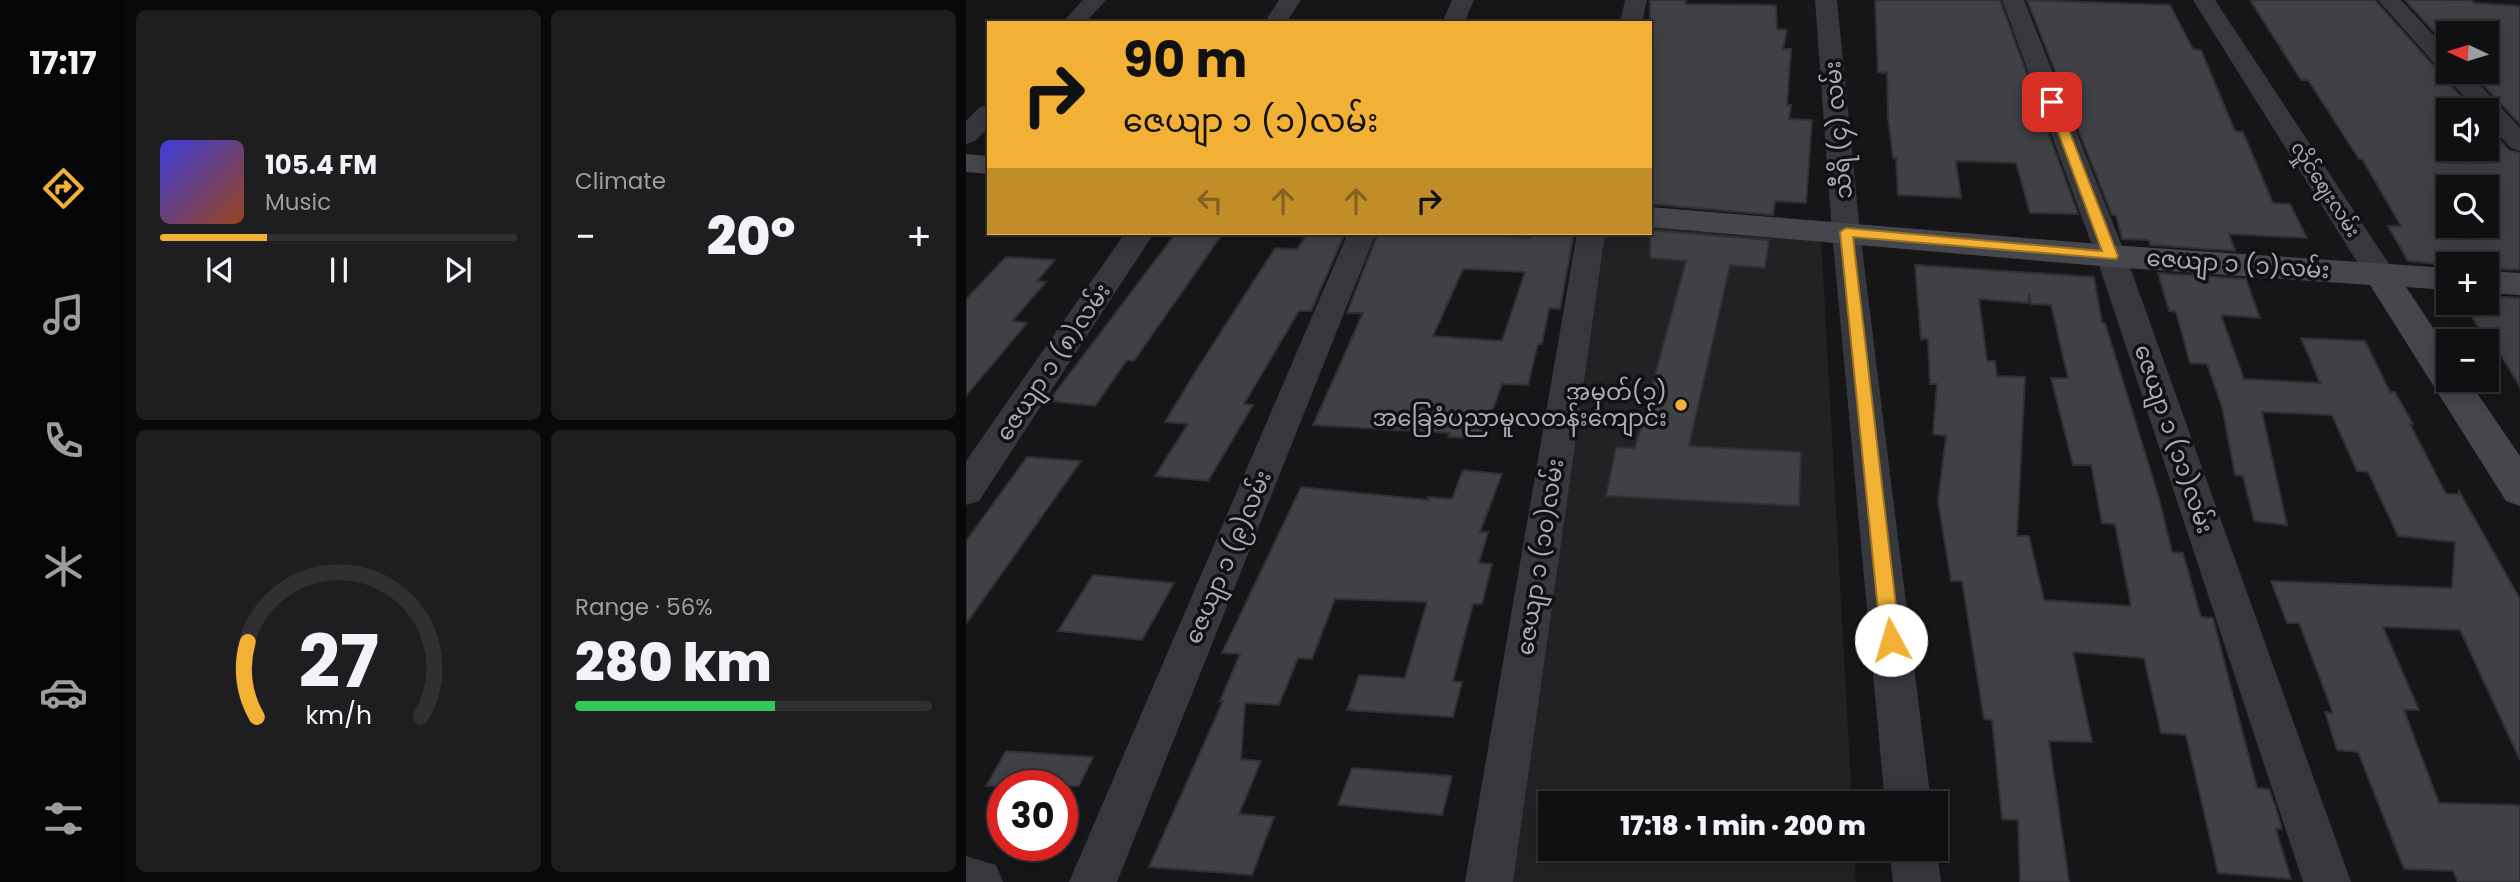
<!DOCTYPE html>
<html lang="en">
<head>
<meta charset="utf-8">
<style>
  :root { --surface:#101012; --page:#1e1e20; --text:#f1f3f6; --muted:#9c9d9f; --line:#303032; --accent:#f2b134 }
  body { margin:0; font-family:Poppins,"Noto Sans Myanmar",sans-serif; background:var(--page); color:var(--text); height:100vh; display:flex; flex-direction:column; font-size:26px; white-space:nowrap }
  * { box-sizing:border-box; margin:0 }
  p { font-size:23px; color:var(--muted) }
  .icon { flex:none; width:38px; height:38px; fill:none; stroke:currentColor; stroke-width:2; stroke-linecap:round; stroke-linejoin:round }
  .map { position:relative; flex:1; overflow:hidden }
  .drawer { display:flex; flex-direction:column; gap:10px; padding:10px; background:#09090a; width:840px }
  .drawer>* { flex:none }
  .top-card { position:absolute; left:21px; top:21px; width:665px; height:214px; border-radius:0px; box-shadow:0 4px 18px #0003,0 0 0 2px var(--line); background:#f2b134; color:#111; overflow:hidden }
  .needle { width:46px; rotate:274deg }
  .fabs { position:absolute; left:1470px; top:21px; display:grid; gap:14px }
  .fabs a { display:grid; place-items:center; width:63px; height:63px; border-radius:0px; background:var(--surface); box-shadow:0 4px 18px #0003,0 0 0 2px var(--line); font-size:35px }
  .speed { position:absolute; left:21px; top:770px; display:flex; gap:14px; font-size:35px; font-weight:700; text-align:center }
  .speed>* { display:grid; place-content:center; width:91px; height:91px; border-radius:50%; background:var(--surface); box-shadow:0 4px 18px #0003,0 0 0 2px var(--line); line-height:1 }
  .speed .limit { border:10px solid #d22; background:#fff; color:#111 }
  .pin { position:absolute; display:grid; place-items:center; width:60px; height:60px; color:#fff; margin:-30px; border-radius:14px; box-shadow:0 4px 10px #0006 }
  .me { position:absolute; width:77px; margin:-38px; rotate:354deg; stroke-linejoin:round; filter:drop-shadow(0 0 5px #0008) }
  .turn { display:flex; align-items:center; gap:24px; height:147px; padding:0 21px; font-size:32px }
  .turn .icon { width:91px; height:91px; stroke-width:2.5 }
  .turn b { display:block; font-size:49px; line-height:60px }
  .lanes { display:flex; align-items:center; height:66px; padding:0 21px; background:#0003; justify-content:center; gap:35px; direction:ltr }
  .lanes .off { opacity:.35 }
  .big { font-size:52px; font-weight:800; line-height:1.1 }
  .drawer .card { flex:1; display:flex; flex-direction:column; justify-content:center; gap:10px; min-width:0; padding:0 24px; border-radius:10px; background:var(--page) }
  .drawer .dial { align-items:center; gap:0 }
  .dial svg { height:182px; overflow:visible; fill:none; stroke:var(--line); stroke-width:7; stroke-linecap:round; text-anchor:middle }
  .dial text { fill:var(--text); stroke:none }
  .song { display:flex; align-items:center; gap:21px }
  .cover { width:84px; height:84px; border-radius:10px; background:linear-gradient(135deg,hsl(240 70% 55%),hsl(20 70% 35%)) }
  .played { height:7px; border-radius:4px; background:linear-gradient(90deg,var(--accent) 30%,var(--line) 30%) }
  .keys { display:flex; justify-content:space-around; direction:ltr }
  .heat { display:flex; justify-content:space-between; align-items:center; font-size:38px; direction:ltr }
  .charge { height:10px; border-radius:5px; background:linear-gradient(90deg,#34c759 56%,var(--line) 0) }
  .drawer .tiles { flex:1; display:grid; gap:10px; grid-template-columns:repeat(2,1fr) }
  .trip { position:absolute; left:572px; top:791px; width:410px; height:70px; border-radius:0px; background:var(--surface); box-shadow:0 4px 18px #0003,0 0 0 2px var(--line); font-weight:800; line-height:70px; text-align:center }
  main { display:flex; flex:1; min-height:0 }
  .dock { display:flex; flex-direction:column; width:126px; justify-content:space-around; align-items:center; background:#060607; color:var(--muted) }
  .dock .icon { width:49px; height:49px }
  .dock .active { color:var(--accent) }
  .dock b { font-size:32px; color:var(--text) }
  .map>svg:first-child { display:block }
</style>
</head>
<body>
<main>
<nav class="dock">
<b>17:17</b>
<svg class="icon active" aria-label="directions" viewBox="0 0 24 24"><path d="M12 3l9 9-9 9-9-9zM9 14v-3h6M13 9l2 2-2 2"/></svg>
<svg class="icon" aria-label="music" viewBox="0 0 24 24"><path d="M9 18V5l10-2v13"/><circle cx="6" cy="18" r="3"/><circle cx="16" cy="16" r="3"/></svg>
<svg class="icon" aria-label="phone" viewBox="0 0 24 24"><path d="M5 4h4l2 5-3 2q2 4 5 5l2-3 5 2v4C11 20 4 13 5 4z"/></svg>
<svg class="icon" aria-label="climate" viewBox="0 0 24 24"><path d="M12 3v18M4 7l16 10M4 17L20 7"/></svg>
<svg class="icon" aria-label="car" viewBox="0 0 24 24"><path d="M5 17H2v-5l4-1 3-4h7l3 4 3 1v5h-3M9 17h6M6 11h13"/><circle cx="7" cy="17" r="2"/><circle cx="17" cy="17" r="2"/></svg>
<svg class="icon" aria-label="filters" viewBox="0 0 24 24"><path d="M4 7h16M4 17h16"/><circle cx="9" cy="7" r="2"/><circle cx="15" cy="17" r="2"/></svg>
</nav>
<section class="drawer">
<div class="tiles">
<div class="card">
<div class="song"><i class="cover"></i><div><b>105.4 FM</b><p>Music</p></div></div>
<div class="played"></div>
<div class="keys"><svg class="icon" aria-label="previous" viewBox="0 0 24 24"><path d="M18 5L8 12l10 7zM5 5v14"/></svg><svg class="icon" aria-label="pause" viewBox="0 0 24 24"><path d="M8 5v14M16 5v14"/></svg><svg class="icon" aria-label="next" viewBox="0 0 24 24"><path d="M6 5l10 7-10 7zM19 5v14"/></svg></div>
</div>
<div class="card"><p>Climate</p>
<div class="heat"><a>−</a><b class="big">20°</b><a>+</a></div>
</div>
<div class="card dial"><svg viewBox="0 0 100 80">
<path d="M14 69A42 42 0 1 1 86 69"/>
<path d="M14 69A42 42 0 0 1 10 36" stroke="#f2b134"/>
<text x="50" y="56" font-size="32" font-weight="700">27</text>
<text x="50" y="72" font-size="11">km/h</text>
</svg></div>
<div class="card"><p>Range · 56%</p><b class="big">280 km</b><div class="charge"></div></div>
</div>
</section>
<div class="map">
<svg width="1554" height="882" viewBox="0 0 1554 882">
  <rect width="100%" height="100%" fill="#161618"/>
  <!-- built -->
  <polygon fill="#222225" points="684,222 855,236 886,803 584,803 584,849 888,849 890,882 543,882 636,233 684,233"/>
  <!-- building -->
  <g fill="#404145" stroke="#303034" stroke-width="2" fill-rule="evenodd">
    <polygon points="684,0 720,0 719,4 810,5 811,29 821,30 817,49 825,49 821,105 825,105 823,119 846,120 840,203 809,201 807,215 684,204"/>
    <polygon points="909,0 1034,0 1112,214 1064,213 1050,163 990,161 995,198 932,195 930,158 927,158 922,117 921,73 912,72"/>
    <polygon points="1061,0 1204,5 1227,49 1235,50 1269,131 1277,132 1307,203 1324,204 1341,238 1263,234 1269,251 1184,245 1183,240 1156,239 1150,215 1146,215"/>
    <path d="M1284,0H1409L1507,110H1482V149H1521V126L1543,150L1554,153V270L1521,269V264L1482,265L1442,261L1422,226H1435L1396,159H1393L1342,80H1335ZM1482,187H1521V226H1482Z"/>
    <polygon points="1439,0 1505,0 1508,3 1554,6 1554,124 1505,72 1521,72 1521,33 1482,33 1482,47"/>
    <polygon points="684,230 803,240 799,268 764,265 723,446 835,452 833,506 640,496 650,447 669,448 720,261 684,258"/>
    <polygon points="210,233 257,233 168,361 161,360 129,406 83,401"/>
    <polygon points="342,233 379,233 345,311 333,311 278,404 287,405 242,481 189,476 222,424 199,422 228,374 309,248 331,249"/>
    <path d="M412,233H480L564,238L566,233H608L594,309L583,308L576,344H572L562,385L536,384L516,439L482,437L484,433L347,425L397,313H381ZM497,269L559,272L536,341L467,336Z"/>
    <polygon points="40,257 89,260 71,281 80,282 46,321 61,323 0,396 0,299"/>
    <path d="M949,265L1128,277L1136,323H1139L1193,498L1206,552L1217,553L1235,617L1247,618L1291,788L1303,789L1309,805L1316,829H1310L1325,879L1252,873L1220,735L1195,733L1178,658L1107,652L1126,742L1083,741L1103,882H1054L1052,820L1036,819L1026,720L1018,719L996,581H985L972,501L980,436L967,434L971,384H964L962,339H955ZM1063,294L1065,304L1085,305L1102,378H1085L1107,465H1125L1136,523L1149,524L1165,606L1078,600L1063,536H1051L1059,377L1031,376L1029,361H1021L1013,299L1062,303Z"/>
    <polygon points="1192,273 1280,279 1294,318 1255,315 1278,379 1354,383 1335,338 1399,341 1424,392 1429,392 1447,424 1444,424 1480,494 1493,494 1493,491 1554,599 1554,760 1494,630 1417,627 1453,710 1438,710 1473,803 1554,805 1554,882 1492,882 1487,871 1438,869 1392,752 1371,750 1359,712 1367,713 1333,623 1321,623 1305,581 1486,588 1489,542 1432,536 1402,472 1391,471 1366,415 1296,412 1321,525 1288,521 1277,476 1269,475 1256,407 1241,364 1224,363 1210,312 1203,311"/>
    <polygon points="1521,296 1554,298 1554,387 1523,335 1517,335 1497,303 1521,303"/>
    <polygon points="61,457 115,461 0,624 0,541"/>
    <polygon points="497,470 536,474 514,532 522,532 513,563 526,564 516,604 507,604 487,681 496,682 487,717 381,710 393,675 439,678 461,602 369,599 346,659 332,658 313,705 279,703 275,759 295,761 273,814 308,817 286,875 183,867 257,701 254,701 274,654 256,653 335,487 462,500 462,497 486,499"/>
    <polygon points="127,575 208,583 176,640 92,631"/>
    <polygon points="40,751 127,757 113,786 20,786"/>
    <polygon points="386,768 486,776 476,815 372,805"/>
  </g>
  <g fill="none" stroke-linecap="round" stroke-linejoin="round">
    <!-- street -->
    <g fill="#37383d" fill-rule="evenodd">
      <polygon points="117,0 140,0 119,23 96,23"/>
      <polygon points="313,0 335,0 320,23 298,23"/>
      <polygon points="486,0 508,0 498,23 476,23"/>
      <polygon points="659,0 681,0 676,23 654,23"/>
      <polygon points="849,0 871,0 894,232 965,803 919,803 866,232"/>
      <polygon points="1036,0 1058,0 1160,256 1385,882 1337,882 1130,256"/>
      <polygon points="1227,0 1249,0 1425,267 1429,274 1425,281 1414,284 1403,281"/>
      <polygon points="1412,0 1435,0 1482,51 1482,72 1502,72 1554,128 1554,151 1545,148 1521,122 1521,110 1510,110"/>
      <polygon points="23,105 23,127 9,141 0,144 0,121 14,107"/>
      <polygon points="159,233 188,233 13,501 0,505 0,461"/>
      <polygon points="382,233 410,233 151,882 103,882"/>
      <polygon points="611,233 639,233 547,882 499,882"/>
      <polygon points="970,846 975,882 927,882 923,849 970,849"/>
      <polygon points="0,856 30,865 37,882 0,882"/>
    </g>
    <!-- secondary -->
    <g fill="#45474d" fill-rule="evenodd">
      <polygon points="0,154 23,156 23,174 0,172"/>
      <polygon points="684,207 1145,245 1482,268 1482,290 1440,287 1482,350 1482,380 1502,380 1554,456 1554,506 1540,501 1404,285 1145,267 684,227"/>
      <polygon points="1521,271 1554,273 1554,295 1521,293"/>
    </g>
  </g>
  <!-- route -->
  <polygon fill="#f2b134" stroke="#9d7322" stroke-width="2" points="1082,100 1092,102 1152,256 1150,259 887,237 934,640 931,646 925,649 918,646 915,640 874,232 880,228 1136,251 1081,102"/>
  <!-- markers -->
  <circle fill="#f2b134" stroke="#111113" stroke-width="2.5" cx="715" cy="405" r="7"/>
  <g text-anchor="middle" stroke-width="7" stroke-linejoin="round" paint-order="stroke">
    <!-- far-street labels -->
    <g font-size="19" fill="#a8adb8" stroke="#111113">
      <text transform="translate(1360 189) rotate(57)" y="7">လှိုင်ဈေးလမ်း</text>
    </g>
    <!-- street labels -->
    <g font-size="23" fill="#a8adb8" stroke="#111113">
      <text transform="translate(872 130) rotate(-95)" y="8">သီရိ (၄) လမ်း</text>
      <text transform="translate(1272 264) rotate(4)" y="8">ဇေယျာ ၁ (၁)လမ်း</text>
      <text transform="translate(87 362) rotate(-56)" y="8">ဇေယျာ ၁ (၈)လမ်း</text>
      <text transform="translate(1208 439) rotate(71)" y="8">ဇေယျာ ၁ (၁၁)လမ်း</text>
      <text transform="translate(262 557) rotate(-67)" y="8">ဇေယျာ ၁ (၉)လမ်း</text>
      <text transform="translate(574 557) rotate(-81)" y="8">ဇေယျာ ၁ (၁၀)လမ်း</text>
    </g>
    <!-- poi labels -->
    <g font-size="23" fill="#a8adb8" stroke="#111113" text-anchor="end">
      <text x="701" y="400">အမှတ်(၁)<tspan x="701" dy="26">အခြေခံပညာမူလတန်းကျောင်း</tspan></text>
    </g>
  </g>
</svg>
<div class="fabs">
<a><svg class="needle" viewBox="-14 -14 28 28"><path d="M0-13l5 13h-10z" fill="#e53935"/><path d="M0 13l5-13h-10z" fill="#9c9d9f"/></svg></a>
<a><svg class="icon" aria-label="sound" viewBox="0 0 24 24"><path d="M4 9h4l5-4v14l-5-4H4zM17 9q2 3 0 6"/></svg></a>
<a><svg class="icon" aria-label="search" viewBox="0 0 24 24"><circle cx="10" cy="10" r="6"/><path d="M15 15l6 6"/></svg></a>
<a>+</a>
<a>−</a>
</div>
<div class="speed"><div class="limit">30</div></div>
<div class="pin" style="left:1086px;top:102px;background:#d93025"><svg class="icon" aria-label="arrive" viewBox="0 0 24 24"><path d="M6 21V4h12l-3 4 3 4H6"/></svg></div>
<svg class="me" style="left:925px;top:640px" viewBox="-20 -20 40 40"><circle r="19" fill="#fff"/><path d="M0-13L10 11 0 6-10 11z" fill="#f2b134"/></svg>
<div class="trip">17:18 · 1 min · 200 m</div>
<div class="top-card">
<div class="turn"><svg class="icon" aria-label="right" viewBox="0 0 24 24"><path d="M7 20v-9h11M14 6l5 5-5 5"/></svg><div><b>90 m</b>ဇေယျာ ၁ (၁)လမ်း</div></div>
<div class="lanes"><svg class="icon off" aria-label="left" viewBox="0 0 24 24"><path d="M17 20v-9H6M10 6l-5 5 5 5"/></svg><svg class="icon off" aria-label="ahead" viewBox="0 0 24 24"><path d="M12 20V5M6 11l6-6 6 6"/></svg><svg class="icon off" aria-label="ahead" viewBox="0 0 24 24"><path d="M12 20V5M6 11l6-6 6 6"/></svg><svg class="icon" aria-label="right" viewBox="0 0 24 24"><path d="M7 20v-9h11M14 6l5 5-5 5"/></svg></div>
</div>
</div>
</main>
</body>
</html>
